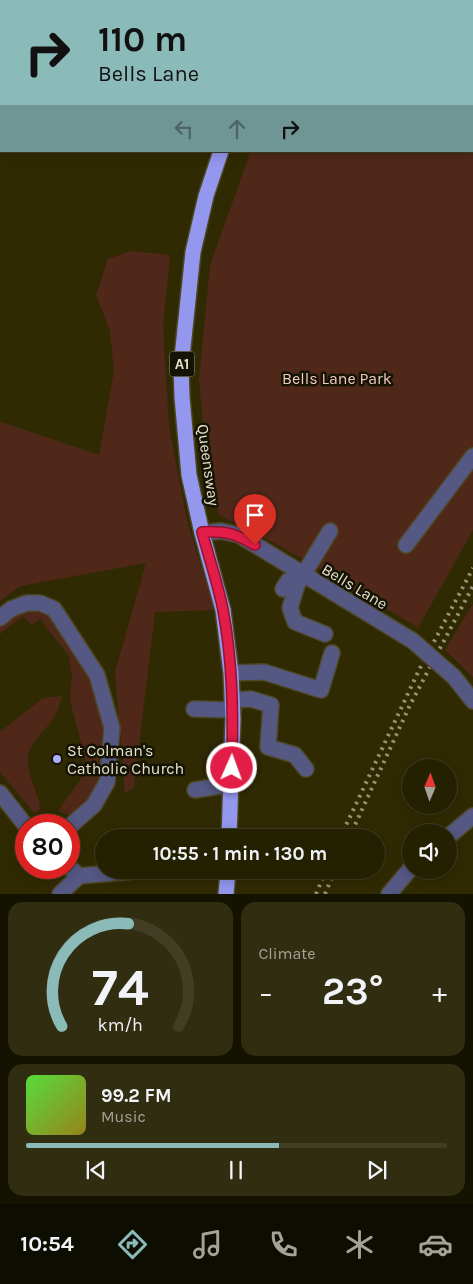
<!DOCTYPE html>
<html lang="en">
<head>
<meta charset="utf-8">
<style>
  :root { --surface:#242002; --page:#302d11; --text:#f1f3f6; --muted:#a3a399; --line:#413e24; --accent:#8bbbb9 }
  body { margin:0; font-family:Karla,sans-serif; background:var(--page); color:var(--text); height:100vh; display:flex; flex-direction:column; font-size:19px; white-space:nowrap }
  * { box-sizing:border-box; margin:0 }
  p { font-size:16px; color:var(--muted) }
  .icon { flex:none; width:28px; height:28px; fill:none; stroke:currentColor; stroke-width:2; stroke-linecap:round; stroke-linejoin:round }
  .map { position:relative; height:894px; overflow:hidden }
  .details { display:flex; flex-direction:column; gap:8px; padding:8px; background:#141201; flex:1 }
  .details>* { flex:none }
  .guide { position:absolute; left:0px; top:0px; width:474px; height:152px; box-shadow:0 2px 12px #0003,0 0 0 1px var(--line); background:#8bbbb9; color:#111; overflow:hidden }
  .needle { width:32px; rotate:2deg }
  .buttons { position:absolute; left:402px; top:759px; display:grid; gap:10px }
  .buttons a { display:grid; place-items:center; width:55px; height:55px; border-radius:50%; background:var(--surface); box-shadow:0 2px 12px #0003,0 0 0 1px var(--line); font-size:25px }
  .speed { position:absolute; left:15px; top:814px; display:flex; gap:10px; font-size:25px; font-weight:700; text-align:center }
  .speed>* { display:grid; place-content:center; width:65px; height:65px; border-radius:50%; background:var(--surface); box-shadow:0 2px 12px #0003,0 0 0 1px var(--line); line-height:1 }
  .speed .limit { border:8px solid #d22; background:#fff; color:#111 }
  .pin { position:absolute; display:grid; place-items:center; width:42px; height:42px; color:#fff; margin:-51px -21px; border-radius:50% 50% 50% 0; rotate:-45deg; box-shadow:0 0 5px #0007 }
  .pin .icon { rotate:45deg }
  .me { position:absolute; width:55px; margin:-28px; rotate:2deg; stroke-linejoin:round; filter:drop-shadow(0 0 4px #0008) }
  .turn { display:flex; align-items:center; gap:18px; height:105px; padding:0 15px; font-size:22px }
  .turn .icon { width:65px; height:65px; stroke-width:2.5 }
  .turn b { display:block; font-size:35px; line-height:42px }
  .lanes { display:flex; align-items:center; height:48px; padding:0 15px; background:#0003; justify-content:center; gap:25px; direction:ltr }
  .lanes .off { opacity:.35 }
  .big { font-size:38px; font-weight:700; line-height:1.1 }
  .details .tile { flex:1; display:flex; flex-direction:column; justify-content:center; gap:8px; min-width:0; padding:0 18px; border-radius:15px; background:var(--page) }
  .details .dial { align-items:center; gap:0 }
  .dial svg { height:130px; overflow:visible; fill:none; stroke:var(--line); stroke-width:7; stroke-linecap:round; text-anchor:middle }
  .dial text { fill:var(--text); stroke:none }
  .song { display:flex; align-items:center; gap:15px }
  .cover { width:60px; height:60px; border-radius:8px; background:linear-gradient(135deg,hsl(110 70% 55%),hsl(50 70% 35%)) }
  .played { height:5px; border-radius:2px; background:linear-gradient(90deg,var(--accent) 60%,var(--line) 60%) }
  .keys { display:flex; justify-content:space-around; direction:ltr }
  .heat { display:flex; justify-content:space-between; align-items:center; font-size:28px; direction:ltr }
  .details .tiles { flex:1; display:grid; gap:8px; grid-template-columns:1fr 1fr }
  .tile:last-child { grid-column:span 2 }
  .trip { position:absolute; left:95px; top:829px; width:290px; height:50px; border-radius:25px; background:var(--surface); box-shadow:0 2px 12px #0003,0 0 0 1px var(--line); font-weight:700; line-height:50px; text-align:center }
  .menu { display:flex; height:80px; justify-content:space-around; align-items:center; background:#0e0d01; color:var(--muted) }
  .menu .icon { width:35px; height:35px }
  .menu .current { color:var(--accent) }
  .menu b { font-size:22px; color:var(--text) }
  .map>svg:first-child { display:block }
</style>
</head>
<body>
<div class="map">
<svg width="473" height="894" viewBox="0 0 473 894">
  <rect width="100%" height="100%" fill="#302a03"/>
  <!-- green -->
  <g fill="#4f2819">
    <path d="M405,0H473V530L418,628C352,588 288,548 219,515L207,468L199,380L210,265L251,151H472V1H405Z"/>
    <polygon points="131,251 170,255 163,326 169,426 187,520 214,610 155,612 134,788 125,793 115,672 146,563 20,586 0,601 0,425 1,422 99,455 114,371 110,331 96,295 108,259"/>
    <polygon points="473,604 473,677 445,650"/>
    <polygon points="38,607 49,614 87,669 105,721 101,777 89,801 70,815 58,811 83,776 86,762 70,700 72,675 69,656 40,619 31,625 23,616 0,634 0,624 16,611"/>
    <path d="M62,696C60,702 59,709 56,714C48,729 30,741 28,757C25,772 40,794 40,810L34,813L0,772V732L43,698Z"/>
  </g>
  <g fill="none" stroke-linecap="round" stroke-linejoin="round">
    <!-- minor casing -->
    <g stroke="#4d4823" stroke-width="18">
      <g id="minor">
        <polyline points="202,533 221,531 239,535 413,641"/>
        <polyline points="406,545 473,456"/>
        <polyline points="283,589 288,581 303,574"/>
        <polyline points="0,618 11,609 27,603 40,603 54,609 97,675 112,728 107,782 94,805 69,827"/>
        <polyline points="325,634 295,622 290,608 297,585 330,531"/>
        <polyline points="231,673 264,672 321,690 332,653"/>
        <polyline points="454,677 473,701"/>
        <polyline points="232,700 251,699 271,705 268,747 295,755 306,769"/>
        <polyline points="194,709 233,710"/>
        <polyline points="195,790 231,784"/>
        <polyline points="0,793 26,826"/>
        <polyline points="449,836 473,816"/>
        <polyline points="69,867 79,876 145,870"/>
        <polyline points="60,894 79,876"/>
        <polyline points="389,894 411,868"/>
      </g>
    </g>
    <!-- highway casing -->
    <g stroke="#4d4823" stroke-width="18">
      <g id="highway">
        <polyline points="374,0 374,1"/>
        <polyline points="279,1 280,0"/>
        <polyline points="221,151 206,196 193,252 181,367 182,397 189,475 202,533 223,610 231,673 233,719 229,838"/>
        <polyline points="226,894 228,870"/>
      </g>
    </g>
    <!-- minor -->
    <use href="#minor" stroke="#555883" stroke-width="15"/>
    <!-- highway -->
    <use href="#highway" stroke="#9397ee" stroke-width="15"/>
    <!-- rail -->
    <g stroke="#969275" stroke-width="4" stroke-dasharray="2.5 5" stroke-linecap="butt">
      <polyline points="340,838 420,668 473,568"/>
      <polyline points="349,838 410,705 473,586"/>
      <polyline points="316,894 326,870"/>
      <polyline points="325,894 335,870"/>
    </g>
    <!-- minor-bridge casing -->
    <g stroke="#4d4823" stroke-width="18" stroke-linecap="butt">
      <polyline id="minor-bridge" points="413,641 454,677"/>
    </g>
    <!-- minor-bridge -->
    <use href="#minor-bridge" stroke="#555883" stroke-width="15"/>
  </g>
  <g fill="none" stroke-linecap="round" stroke-linejoin="round">
    <!-- route casing -->
    <g stroke="#92132f" stroke-width="12">
      <path id="route" d="M232,768C233,715 233,662 223,610C218,584 209,558 202,532C225,531 235,533 255,545"/>
    </g>
    <!-- route -->
    <use href="#route" stroke="#e11d48" stroke-width="9"/>
  </g>
  <!-- markers -->
  <circle fill="#aab0fb" stroke="#151304" stroke-width="2" cx="57" cy="759" r="5"/>
  <g text-anchor="middle" stroke-width="5" stroke-linejoin="round" paint-order="stroke">
    <!-- shield labels -->
    <rect fill="#151304" stroke="#a7a591" stroke-width="1" x="169.5" y="351.5" width="25" height="25" rx="4"/>
    <g font-size="15" font-weight="bold" fill="#e6e3ce">
      <text x="182" y="369">A1</text>
    </g>
    <!-- park labels -->
    <g font-size="16" fill="#f4cbbd" stroke="#151304">
      <text x="337" y="384">Bells Lane Park</text>
    </g>
    <!-- street labels -->
    <g font-size="16" fill="#e6e3ce" stroke="#151304">
      <text transform="translate(209 465) rotate(82)" y="6">Queensway</text>
      <text transform="translate(355 586) rotate(31)" y="6">Bells Lane</text>
    </g>
    <!-- poi labels -->
    <g font-size="16" fill="#e6e3ce" stroke="#151304" text-anchor="start">
      <text x="67" y="756">St Colman's<tspan x="67" dy="18">Catholic Church</tspan></text>
    </g>
  </g>
</svg>
<div class="buttons">
<a><svg class="needle" viewBox="-14 -14 28 28"><path d="M0-13l5 13h-10z" fill="#e53935"/><path d="M0 13l5-13h-10z" fill="#a3a399"/></svg></a>
<a><svg class="icon" aria-label="sound" viewBox="0 0 24 24"><path d="M4 9h4l5-4v14l-5-4H4zM17 9q2 3 0 6"/></svg></a>
</div>
<div class="speed"><div class="limit">80</div></div>
<div class="pin" style="left:255px;top:545px;background:#d93025"><svg class="icon" aria-label="arrive" viewBox="0 0 24 24"><path d="M6 21V4h12l-3 4 3 4H6"/></svg></div>
<svg class="me" style="left:232px;top:768px" viewBox="-20 -20 40 40"><circle r="17" fill="#e11d48" stroke="#fff" stroke-width="3"/><path d="M0-11L8 9 0 5-8 9z" fill="#fff"/></svg>
<div class="trip">10:55 · 1 min · 130 m</div>
<div class="guide">
<div class="turn"><svg class="icon" aria-label="right" viewBox="0 0 24 24"><path d="M7 20v-9h11M14 6l5 5-5 5"/></svg><div><b>110 m</b>Bells Lane</div></div>
<div class="lanes"><svg class="icon off" aria-label="left" viewBox="0 0 24 24"><path d="M17 20v-9H6M10 6l-5 5 5 5"/></svg><svg class="icon off" aria-label="ahead" viewBox="0 0 24 24"><path d="M12 20V5M6 11l6-6 6 6"/></svg><svg class="icon" aria-label="right" viewBox="0 0 24 24"><path d="M7 20v-9h11M14 6l5 5-5 5"/></svg></div>
</div>
</div>
<section class="details">
<div class="tiles">
<div class="tile dial"><svg viewBox="0 0 100 80">
<path d="M14 69A42 42 0 1 1 86 69"/>
<path d="M14 69A42 42 0 0 1 55 6" stroke="#8bbbb9"/>
<text x="50" y="56" font-size="32" font-weight="700">74</text>
<text x="50" y="72" font-size="11">km/h</text>
</svg></div>
<div class="tile"><p>Climate</p>
<div class="heat"><a>−</a><b class="big">23°</b><a>+</a></div>
</div>
<div class="tile">
<div class="song"><i class="cover"></i><div><b>99.2 FM</b><p>Music</p></div></div>
<div class="played"></div>
<div class="keys"><svg class="icon" aria-label="previous" viewBox="0 0 24 24"><path d="M18 5L8 12l10 7zM5 5v14"/></svg><svg class="icon" aria-label="pause" viewBox="0 0 24 24"><path d="M8 5v14M16 5v14"/></svg><svg class="icon" aria-label="next" viewBox="0 0 24 24"><path d="M6 5l10 7-10 7zM19 5v14"/></svg></div>
</div>
</div>
</section>
<nav class="menu">
<b>10:54</b>
<svg class="icon current" aria-label="directions" viewBox="0 0 24 24"><path d="M12 3l9 9-9 9-9-9zM9 14v-3h6M13 9l2 2-2 2"/></svg>
<svg class="icon" aria-label="music" viewBox="0 0 24 24"><path d="M9 18V5l10-2v13"/><circle cx="6" cy="18" r="3"/><circle cx="16" cy="16" r="3"/></svg>
<svg class="icon" aria-label="phone" viewBox="0 0 24 24"><path d="M5 4h4l2 5-3 2q2 4 5 5l2-3 5 2v4C11 20 4 13 5 4z"/></svg>
<svg class="icon" aria-label="climate" viewBox="0 0 24 24"><path d="M12 3v18M4 7l16 10M4 17L20 7"/></svg>
<svg class="icon" aria-label="car" viewBox="0 0 24 24"><path d="M5 17H2v-5l4-1 3-4h7l3 4 3 1v5h-3M9 17h6M6 11h13"/><circle cx="7" cy="17" r="2"/><circle cx="17" cy="17" r="2"/></svg>
</nav>
</body>
</html>
